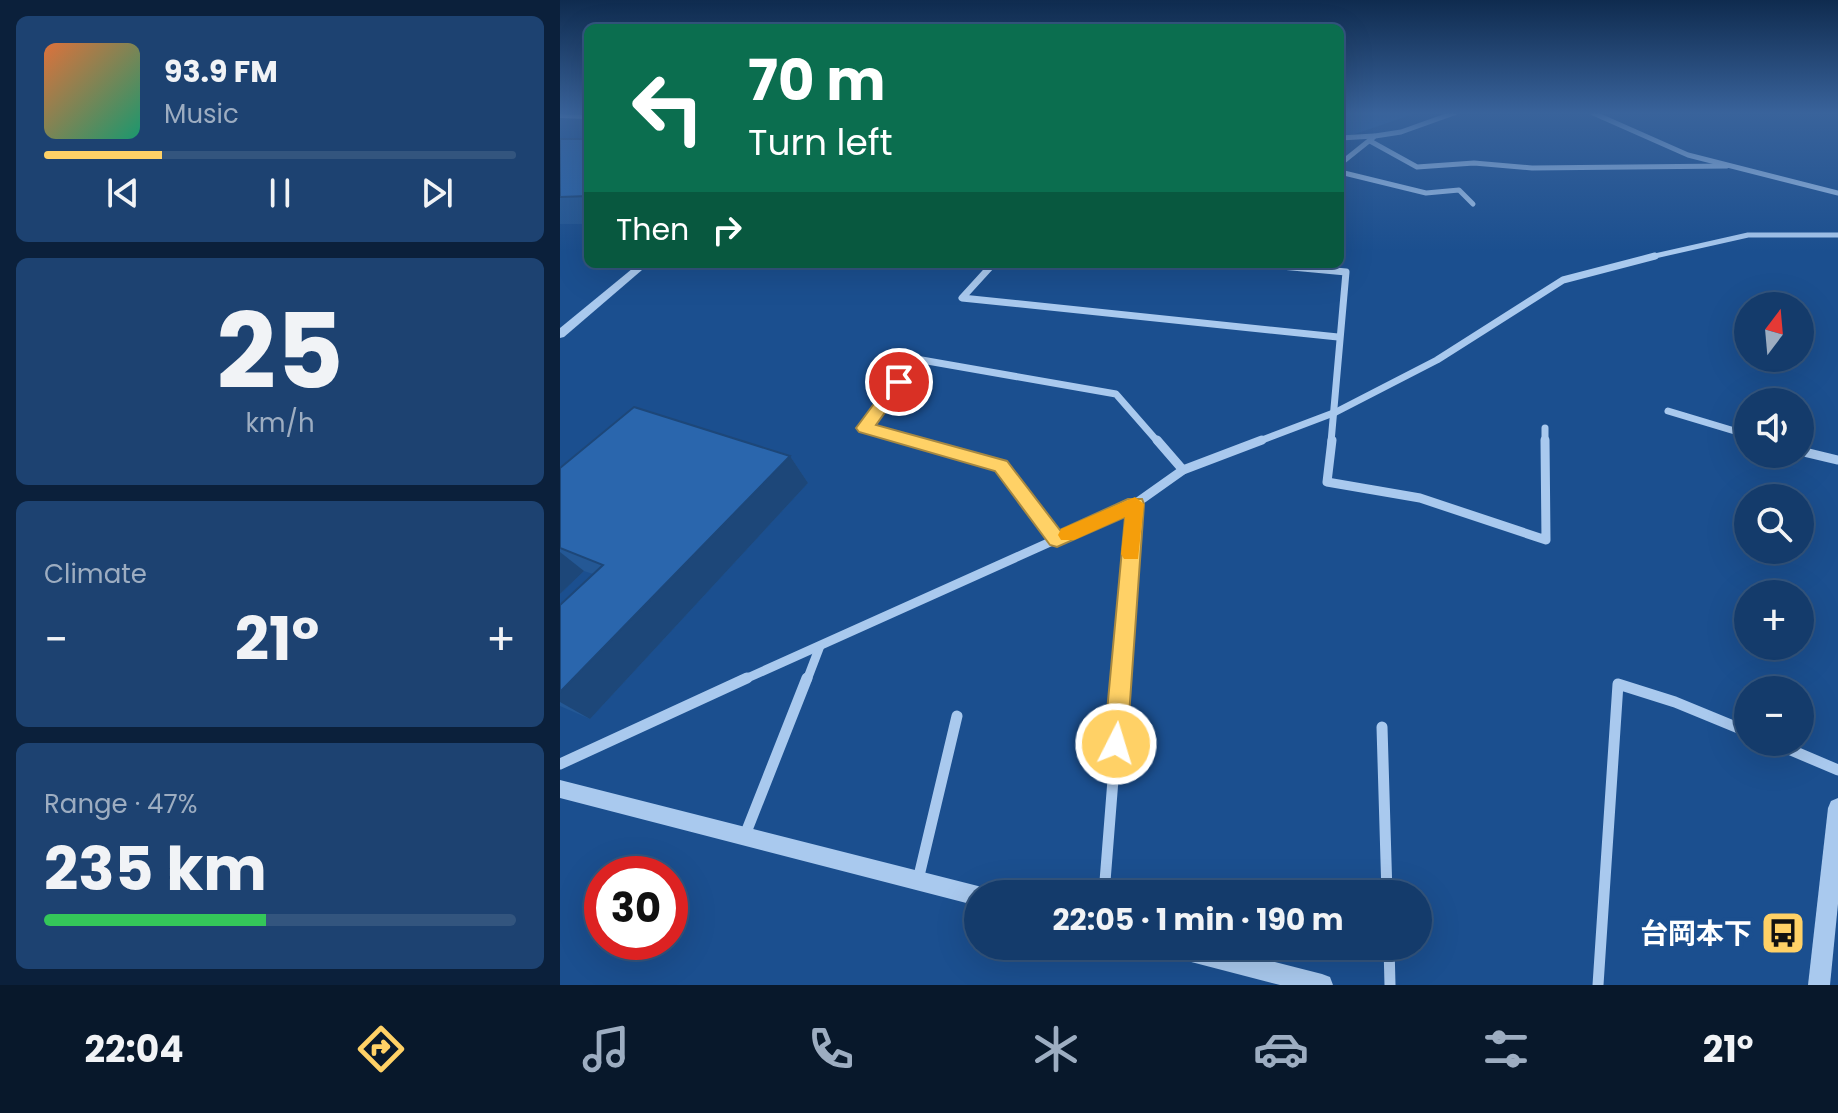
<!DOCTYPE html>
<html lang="en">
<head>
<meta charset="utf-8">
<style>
  :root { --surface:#143b6b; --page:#1d4271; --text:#f1f3f6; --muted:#9dadc1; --line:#33557e; --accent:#ffd166 }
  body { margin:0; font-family:Poppins,"Noto Sans JP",sans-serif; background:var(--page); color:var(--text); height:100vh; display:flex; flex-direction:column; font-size:30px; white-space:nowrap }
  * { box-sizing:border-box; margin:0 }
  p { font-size:26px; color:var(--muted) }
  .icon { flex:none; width:44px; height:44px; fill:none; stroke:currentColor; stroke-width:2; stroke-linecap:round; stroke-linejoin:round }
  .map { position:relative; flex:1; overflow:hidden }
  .details { display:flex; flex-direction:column; gap:16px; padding:16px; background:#0b203b; width:560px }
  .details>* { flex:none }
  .banner { position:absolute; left:24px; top:24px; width:760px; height:244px; border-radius:12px; box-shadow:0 8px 32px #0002,0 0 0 2px var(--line); background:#0b6e4f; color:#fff; overflow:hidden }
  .needle { width:52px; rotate:16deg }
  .fabs { position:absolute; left:1174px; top:292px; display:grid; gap:16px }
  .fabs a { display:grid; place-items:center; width:80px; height:80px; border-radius:50%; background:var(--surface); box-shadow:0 8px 32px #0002,0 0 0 2px var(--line); font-size:40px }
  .speed { position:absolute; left:24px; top:856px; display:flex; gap:16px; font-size:40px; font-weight:700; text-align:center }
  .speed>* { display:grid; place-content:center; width:104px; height:104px; border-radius:50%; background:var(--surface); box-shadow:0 8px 32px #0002,0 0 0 2px var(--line); line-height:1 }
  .speed .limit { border:12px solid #d22; background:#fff; color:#111 }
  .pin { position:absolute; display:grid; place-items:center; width:68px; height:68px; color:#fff; margin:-34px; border:4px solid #fff; border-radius:50%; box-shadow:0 2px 8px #0007 }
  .me { position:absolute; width:88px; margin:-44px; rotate:5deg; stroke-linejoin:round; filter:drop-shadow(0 0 6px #0008) }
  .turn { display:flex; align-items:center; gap:28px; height:168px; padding:0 32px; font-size:36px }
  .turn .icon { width:104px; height:104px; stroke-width:2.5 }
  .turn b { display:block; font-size:56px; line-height:68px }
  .then { display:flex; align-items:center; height:76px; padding:0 32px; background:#0003; gap:16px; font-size:30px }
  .big { font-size:60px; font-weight:700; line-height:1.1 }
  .details .tile { flex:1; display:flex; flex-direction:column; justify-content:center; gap:12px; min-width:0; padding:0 28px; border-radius:12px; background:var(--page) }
  .details .dial { align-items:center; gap:0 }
  .dial b { font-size:104px; line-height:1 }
  .song { display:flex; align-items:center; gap:24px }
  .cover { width:96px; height:96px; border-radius:12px; background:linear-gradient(135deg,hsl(20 70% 55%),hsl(160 70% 35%)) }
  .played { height:8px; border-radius:4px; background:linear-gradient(90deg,var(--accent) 25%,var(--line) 25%) }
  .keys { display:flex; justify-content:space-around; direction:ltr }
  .heat { display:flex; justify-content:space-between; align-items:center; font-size:44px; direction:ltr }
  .charge { height:12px; border-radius:6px; background:linear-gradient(90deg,#34c759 47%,var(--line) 0) }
  .trip { position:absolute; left:404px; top:880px; width:468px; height:80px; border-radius:40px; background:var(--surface); box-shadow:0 8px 32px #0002,0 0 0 2px var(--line); font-weight:700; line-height:80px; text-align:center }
  .dock { display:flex; height:128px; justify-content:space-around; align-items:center; background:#08182b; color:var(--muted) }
  .dock .icon { width:56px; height:56px }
  .dock .current { color:var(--accent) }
  .dock b { font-size:36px; color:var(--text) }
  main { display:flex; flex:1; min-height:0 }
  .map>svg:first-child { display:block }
</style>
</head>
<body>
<main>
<section class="details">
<div class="tile">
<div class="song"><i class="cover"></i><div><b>93.9 FM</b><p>Music</p></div></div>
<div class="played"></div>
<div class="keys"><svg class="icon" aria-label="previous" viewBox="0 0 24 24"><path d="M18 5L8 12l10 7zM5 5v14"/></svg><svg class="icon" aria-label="pause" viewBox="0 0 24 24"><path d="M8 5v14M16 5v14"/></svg><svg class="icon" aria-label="next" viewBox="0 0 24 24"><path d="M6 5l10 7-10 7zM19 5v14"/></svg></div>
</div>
<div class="tile dial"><b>25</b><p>km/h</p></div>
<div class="tile"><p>Climate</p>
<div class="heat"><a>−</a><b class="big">21°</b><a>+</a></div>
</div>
<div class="tile"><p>Range · 47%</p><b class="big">235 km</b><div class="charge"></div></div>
</section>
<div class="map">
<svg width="1278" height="985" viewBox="0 0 1278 985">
  <rect width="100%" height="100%" fill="#1b4f8f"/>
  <!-- green -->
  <polygon fill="#2461a8" points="780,113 856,113 792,135 780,135"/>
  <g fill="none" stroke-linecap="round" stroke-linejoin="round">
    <!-- minor-far3 -->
    <g stroke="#a9c9ee" stroke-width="5">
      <polyline points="1033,113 1128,155 1278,193"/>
      <polyline points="780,138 814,136"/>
      <polyline points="810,141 857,167 914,163 972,168 1167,166"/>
      <polyline points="780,164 815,136 841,132 894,113"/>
      <polyline points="780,172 866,193 899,190 913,204"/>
      <polyline points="1086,258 1188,235 1278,235"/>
    </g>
    <!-- minor-far2 -->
    <g stroke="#a9c9ee" stroke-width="7">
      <polyline points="433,264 402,298 778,337"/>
      <polyline points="700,264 786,272 771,442"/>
      <polyline points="1108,411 1188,435"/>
      <polyline points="985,428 985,442"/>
      <polyline points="355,442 305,428 356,359 556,394 598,442"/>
      <polyline points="697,442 776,412 877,360 1003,280 1095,256"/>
    </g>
    <!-- minor-far1 -->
    <g stroke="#a9c9ee" stroke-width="9">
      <polyline points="348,440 441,466 497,540"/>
      <polyline points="597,440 623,470"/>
      <polyline points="772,440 767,482 860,498 986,540 985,440"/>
      <polyline points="1240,451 1278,460"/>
      <polyline points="183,680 575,504 623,470 702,440"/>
      <polyline points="247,680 260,646"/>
      <polyline points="561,680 575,504"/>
    </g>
    <!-- minor -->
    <g stroke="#a9c9ee" stroke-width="11">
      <polyline points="822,727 827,894"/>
      <polyline points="1212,742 1278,770"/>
      <polyline points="0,764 187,678"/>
      <polyline points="185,835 247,678"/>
      <polyline points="358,880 397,716"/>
      <polyline points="544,894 561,678"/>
      <polyline points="829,946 830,985"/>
      <polyline points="1038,985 1058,684 1115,702 1188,732"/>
    </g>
    <!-- tertiary -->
    <g fill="#a9c9ee" fill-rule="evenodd">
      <polygon points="0,114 28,115 28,119 0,118"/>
      <polygon points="78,264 89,264 4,337 0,338 0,328"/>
      <polygon points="0,780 418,886 425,889 427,894 418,894 418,906 0,798"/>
      <polygon points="1278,798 1278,904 1270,985 1248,985 1268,808 1271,801"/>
      <polygon points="601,946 653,946 762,974 770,977 773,985 720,985 612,957 604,954"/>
    </g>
  </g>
  <!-- wall -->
  <g fill="#245895">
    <rect x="0" y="139" width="28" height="85"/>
    <polygon points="230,456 248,483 30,719 0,706 0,605 33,574 24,571 0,594 0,468"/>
  </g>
  <!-- shaded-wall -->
  <g fill="#1d4779">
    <polygon points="230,456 248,483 30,719 0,702 0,692"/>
    <polygon points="0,552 24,571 0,594"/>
  </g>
  <!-- building -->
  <g fill="#2a66ad" stroke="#1d4779" stroke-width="2">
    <polygon points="0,139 28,139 28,196 0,197"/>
    <polygon points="74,407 230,456 0,692 0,605 43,565 0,548 0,468"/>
  </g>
  <!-- sky -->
  <linearGradient id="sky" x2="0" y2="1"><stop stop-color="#0f2b4f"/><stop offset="0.45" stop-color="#39639b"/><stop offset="1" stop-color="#39639b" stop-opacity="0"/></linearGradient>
  <rect width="1278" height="251" fill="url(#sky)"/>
  <!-- route -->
  <polygon fill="#ffd166" stroke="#a68842" stroke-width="2" points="339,376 347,382 316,425 447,461 500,530 568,499 582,499 584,504 567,744 564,752 556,756 547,752 544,744 565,517 497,547 490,545 435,471 299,432 296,428 299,424 333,378"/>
  <!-- slow -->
  <polygon fill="#f59e0b" points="575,497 584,504 578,559 564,559 561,554 565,517 514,540 501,540 498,535 501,529"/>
  <!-- icons -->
  <defs>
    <g id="bus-square" transform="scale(2.3)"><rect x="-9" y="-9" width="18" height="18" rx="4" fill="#ffd166" stroke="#1b4f8f"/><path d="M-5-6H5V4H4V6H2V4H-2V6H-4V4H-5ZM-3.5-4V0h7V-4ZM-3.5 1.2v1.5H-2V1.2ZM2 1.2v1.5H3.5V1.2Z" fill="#111"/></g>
  </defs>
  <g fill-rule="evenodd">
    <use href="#bus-square" x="1223" y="933"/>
  </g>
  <g text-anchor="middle" stroke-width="8" stroke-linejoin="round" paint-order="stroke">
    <!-- near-poi labels -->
    <g font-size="28" font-weight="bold" fill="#fff" stroke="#1b4f8f" text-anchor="end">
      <text x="1192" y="943">台岡本下</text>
    </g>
  </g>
</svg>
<div class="fabs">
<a><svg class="needle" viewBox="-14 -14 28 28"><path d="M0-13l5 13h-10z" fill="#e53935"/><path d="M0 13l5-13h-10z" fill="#9dadc1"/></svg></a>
<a><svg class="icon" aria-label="sound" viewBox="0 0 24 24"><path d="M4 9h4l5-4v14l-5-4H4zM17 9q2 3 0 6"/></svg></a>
<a><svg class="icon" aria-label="search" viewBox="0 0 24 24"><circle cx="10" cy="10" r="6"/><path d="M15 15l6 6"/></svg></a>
<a>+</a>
<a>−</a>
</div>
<div class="speed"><div class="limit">30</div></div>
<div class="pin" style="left:339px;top:382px;background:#d93025"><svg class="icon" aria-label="arrive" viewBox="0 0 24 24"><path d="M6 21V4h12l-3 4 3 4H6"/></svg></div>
<svg class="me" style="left:556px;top:744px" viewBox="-20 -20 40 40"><circle r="17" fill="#ffd166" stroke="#fff" stroke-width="3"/><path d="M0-11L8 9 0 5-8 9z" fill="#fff"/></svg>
<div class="trip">22:05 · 1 min · 190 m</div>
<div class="banner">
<div class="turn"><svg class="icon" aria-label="left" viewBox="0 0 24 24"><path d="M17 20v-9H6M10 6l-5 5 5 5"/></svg><div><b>70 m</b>Turn left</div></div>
<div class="then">Then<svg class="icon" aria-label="right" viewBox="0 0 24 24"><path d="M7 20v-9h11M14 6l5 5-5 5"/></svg></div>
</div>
</div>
</main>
<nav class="dock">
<b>22:04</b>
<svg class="icon current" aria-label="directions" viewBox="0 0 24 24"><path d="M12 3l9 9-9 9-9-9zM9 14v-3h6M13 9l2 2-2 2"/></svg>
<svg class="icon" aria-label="music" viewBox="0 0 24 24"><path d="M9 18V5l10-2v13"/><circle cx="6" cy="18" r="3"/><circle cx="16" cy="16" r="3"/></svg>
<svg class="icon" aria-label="phone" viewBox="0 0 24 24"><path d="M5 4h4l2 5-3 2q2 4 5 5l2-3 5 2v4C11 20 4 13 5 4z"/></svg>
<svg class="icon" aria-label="climate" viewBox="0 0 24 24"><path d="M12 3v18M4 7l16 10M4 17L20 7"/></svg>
<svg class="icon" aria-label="car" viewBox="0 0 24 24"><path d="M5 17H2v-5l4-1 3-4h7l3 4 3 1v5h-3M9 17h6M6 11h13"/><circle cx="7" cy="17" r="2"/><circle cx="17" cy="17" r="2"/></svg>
<svg class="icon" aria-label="filters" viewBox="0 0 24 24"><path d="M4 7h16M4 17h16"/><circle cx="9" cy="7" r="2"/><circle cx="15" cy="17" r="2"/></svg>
<b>21°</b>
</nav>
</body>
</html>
